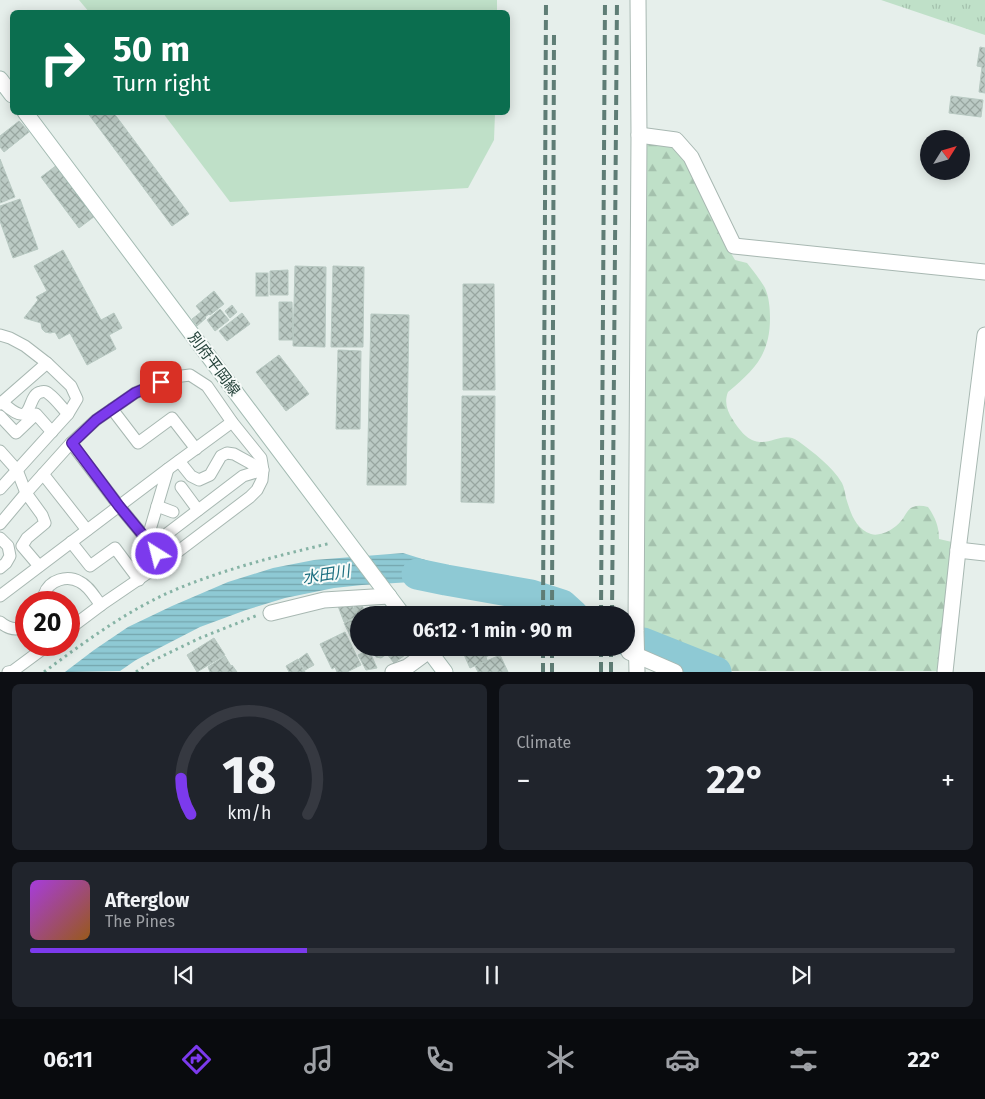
<!DOCTYPE html>
<html lang="en">
<head>
<meta charset="utf-8">
<style>
  :root { --surface:#171b24; --page:#20242c; --text:#f1f3f6; --muted:#9ea1a6; --line:#363941; --accent:#7c3aed }
  body { margin:0; font-family:"Fira Sans","Noto Sans JP",sans-serif; background:var(--page); color:var(--text); height:100vh; display:flex; flex-direction:column; font-size:19px; white-space:nowrap }
  * { box-sizing:border-box; margin:0 }
  p { font-size:16px; color:var(--muted) }
  .icon { flex:none; width:28px; height:28px; fill:none; stroke:currentColor; stroke-width:2; stroke-linecap:round; stroke-linejoin:round }
  .map { position:relative; height:672px; overflow:hidden }
  .sheet { display:flex; flex-direction:column; gap:12px; padding:12px; background:#0d0f14; flex:1 }
  .sheet>* { flex:none }
  .top-card { position:absolute; left:10px; top:10px; width:500px; height:105px; border-radius:8px; box-shadow:0 2px 12px #0003; background:#0b6e4f; color:#fff; overflow:hidden }
  .needle { width:32px; rotate:53deg }
  .buttons { position:absolute; left:920px; top:130px; display:grid; gap:10px }
  .buttons a { display:grid; place-items:center; width:50px; height:50px; border-radius:50%; background:var(--surface); box-shadow:0 2px 12px #0003; font-size:25px }
  .speed { position:absolute; left:15px; top:591px; display:flex; gap:10px; font-size:25px; font-weight:700; text-align:center }
  .speed>* { display:grid; place-content:center; width:65px; height:65px; border-radius:50%; background:var(--surface); box-shadow:0 2px 12px #0003; line-height:1 }
  .speed .limit { border:8px solid #d22; background:#fff; color:#111 }
  .pin { position:absolute; display:grid; place-items:center; width:42px; height:42px; color:#fff; margin:-21px; border-radius:10px; box-shadow:0 2px 8px #0006 }
  .me { position:absolute; width:55px; margin:-28px; rotate:324deg; stroke-linejoin:round; filter:drop-shadow(0 0 4px #0008) }
  .turn { display:flex; align-items:center; gap:18px; height:105px; padding:0 20px; font-size:22px }
  .turn .icon { width:65px; height:65px; stroke-width:2.5 }
  .turn b { display:block; font-size:35px; line-height:42px }
  .big { font-size:38px; font-weight:700; line-height:1.1 }
  .sheet .card { flex:1; display:flex; flex-direction:column; justify-content:center; gap:8px; min-width:0; padding:0 18px; border-radius:8px; background:var(--page) }
  .sheet .dial { align-items:center; gap:0 }
  .dial svg { height:130px; overflow:visible; fill:none; stroke:var(--line); stroke-width:7; stroke-linecap:round; text-anchor:middle }
  .dial text { fill:var(--text); stroke:none }
  .song { display:flex; align-items:center; gap:15px }
  .cover { width:60px; height:60px; border-radius:8px; background:linear-gradient(135deg,hsl(280 70% 55%),hsl(30 70% 35%)) }
  .played { height:5px; border-radius:2px; background:linear-gradient(90deg,var(--accent) 30%,var(--line) 30%) }
  .keys { display:flex; justify-content:space-around; direction:ltr }
  .heat { display:flex; justify-content:space-between; align-items:center; font-size:28px; direction:ltr }
  .sheet .tiles { flex:1; display:grid; gap:12px; grid-template-columns:1fr 1fr }
  .card:last-child { grid-column:span 2 }
  .trip { position:absolute; left:350px; top:606px; width:285px; height:50px; border-radius:25px; background:var(--surface); box-shadow:0 2px 12px #0003; font-weight:700; line-height:50px; text-align:center }
  .dock { display:flex; height:80px; justify-content:space-around; align-items:center; background:#090b0e; color:var(--muted) }
  .dock .icon { width:35px; height:35px }
  .dock .active { color:var(--accent) }
  .dock b { font-size:22px; color:var(--text) }
  .map>svg:first-child { display:block }
</style>
</head>
<body>
<div class="map">
<svg width="985" height="672" viewBox="0 0 985 672">
  <defs>
    <pattern id="grass-tufts" width="24" height="20" patternUnits="userSpaceOnUse" patternTransform="scale(1.25)"><rect width="24" height="20" fill="#bfe0c8"/><path d="M3 7l-1-3M5 7V3M7 7l1-3M15 17l-1-3M17 17v-4M19 17l1-3" fill="none" stroke="#a4c1ad"/></pattern>
    <pattern id="forest-firs" width="22" height="20" patternUnits="userSpaceOnUse" patternTransform="scale(1.25)"><rect width="22" height="20" fill="#bfe0c8"/><path d="M5 1l3.5 6h-7zM16 11l3.5 6h-7z" fill="#a4c1ad"/></pattern>
    <pattern id="water-rules" width="6" height="5" patternUnits="userSpaceOnUse" patternTransform="scale(1.25)"><rect width="6" height="5" fill="#8ec9d4"/><path d="M0 2.5h6" fill="none" stroke="#74a5ad"/></pattern>
    <pattern id="building-cross-hatch" width="8" height="8" patternUnits="userSpaceOnUse" patternTransform="scale(1.25)"><rect width="8" height="8" fill="#bbcac4"/><path d="M0 0l8 8M0 8l8-8" fill="none" stroke="#98a6a0"/></pattern>
  </defs>
  <rect width="100%" height="100%" fill="#e6efeb"/>
  <!-- grass -->
  <polygon fill="url(#grass-tufts)" points="881,0 985,0 985,35"/>
  <!-- forest -->
  <path fill="url(#forest-firs)" d="M646,142L672,143L683,155L725,243L735,260L747,263C753,271 760,279 765,288C769,297 770,308 770,318C770,355 754,370 728,392C724,402 727,411 733,420C760,464 777,426 798,441C814,453 832,466 842,483C844,487 845,493 846,498C850,511 855,529 871,534C880,537 895,529 901,521C905,517 907,509 913,507C918,505 923,506 928,507C935,517 939,526 939,539L952,542L937,671H732L644,639Z"/>
  <!-- park -->
  <g fill="#bfe0c8">
    <polygon points="79,0 497,0 497,12 89,12"/>
    <polygon points="163,113 495,113 494,140 468,188 230,202"/>
  </g>
  <!-- water -->
  <polygon fill="url(#water-rules)" points="403,553 448,567 462,589 412,582 362,585 334,588 285,598 246,610 200,627 136,660 120,671 65,672 94,650 128,627 172,606 228,582 273,568 314,560"/>
  <g fill="none" stroke-linecap="round" stroke-linejoin="round">
    <!-- river -->
    <g stroke="#8ec9d4" stroke-width="31">
      <polyline points="417,574 446,580 531,595 562,605 573,615"/>
      <polyline points="626,640 643,643 716,672"/>
    </g>
  </g>
  <!-- building -->
  <g fill="url(#building-cross-hatch)" stroke="#b8c9c2">
    <polygon points="980,47 985,48 985,93 979,92 982,67 977,66"/>
    <polygon points="951,96 983,100 981,117 949,113"/>
    <polygon points="87,112 113,112 189,214 172,226"/>
    <polygon points="19,121 29,132 4,152 0,147 0,136"/>
    <polygon points="0,159 15,197 0,203"/>
    <polygon points="57,165 95,216 79,228 41,177"/>
    <polygon points="20,199 38,249 13,258 0,221 0,206"/>
    <polygon points="63,250 101,320 114,313 122,328 109,335 116,349 87,365 70,333 59,339 55,332 50,333 45,332 42,329 41,323 24,318 38,300 36,297 47,291 34,266"/>
    <polygon points="295,266 326,267 325,347 293,346"/>
    <polygon points="333,266 364,267 363,347 331,347"/>
    <polygon points="288,270 288,295 270,295 270,271"/>
    <rect x="256" y="273" width="12" height="23"/>
    <polygon points="463,284 494,284 495,390 463,390"/>
    <polygon points="214,291 224,304 210,315 209,314 205,317 206,318 197,326 192,319 201,312 196,306"/>
    <polygon points="279,302 292,302 293,340 279,340"/>
    <polygon points="232,305 237,312 230,318 225,311"/>
    <polygon points="220,309 229,320 215,331 207,320"/>
    <polygon points="242,313 250,324 227,341 219,331"/>
    <polygon points="371,314 409,315 406,485 367,485"/>
    <polygon points="338,350 361,351 360,429 336,429"/>
    <polygon points="279,355 309,394 286,411 256,372"/>
    <polygon points="462,396 495,396 494,503 461,502"/>
    <polygon points="361,603 366,614 359,615 358,617 354,607"/>
    <polygon points="351,604 358,616 344,622 338,606"/>
    <polygon points="389,605 396,615 376,615"/>
    <polygon points="359,617 359,640 353,642 344,623"/>
    <polygon points="345,632 361,665 347,672 337,672 335,667 332,669 320,644"/>
    <polygon points="214,638 225,655 197,672 187,655"/>
    <polygon points="371,648 415,648 394,663 387,654 381,658 376,657 373,654 371,650"/>
    <polygon points="461,648 498,648 499,650 486,657 487,660 470,668"/>
    <polygon points="369,650 377,668 366,670 358,655"/>
    <polygon points="307,653 314,665 305,670 299,659"/>
    <polygon points="500,655 508,672 478,672 475,666"/>
    <polygon points="225,656 231,666 232,665 237,672 210,672 208,667"/>
    <polygon points="298,659 305,672 289,672 286,666"/>
  </g>
  <g fill="none" stroke-linecap="round" stroke-linejoin="round">
    <!-- service casing -->
    <g stroke="#a8b8b2" stroke-width="13">
      <g id="service">
        <polyline points="0,335 10,338 25,346 47,363 71,386 77,399 68,414 0,489"/>
        <path d="M2,402C36,434 25,394 41,392C44,391 47,392 49,394C56,399 62,408 68,414"/>
        <polyline points="0,404 47,363"/>
        <polyline points="112,409 138,443 172,418 196,449"/>
        <polyline points="0,416 16,433 36,414 52,432"/>
        <polyline points="71,443 119,506 147,540 164,562"/>
        <polyline points="0,451 17,470 26,493 42,515 45,523 27,538 22,546 39,566"/>
        <polyline points="43,474 87,530"/>
        <polyline points="181,487 198,510"/>
        <polyline points="157,506 173,512"/>
        <polyline points="0,524 26,493 71,443 96,420 135,393 174,377 190,375 207,386 232,422 261,458 263,470 262,480 257,490 250,497 164,562 101,605 69,629"/>
        <polyline points="0,538 8,546 10,556 6,563 0,568"/>
        <polyline points="147,540 168,469"/>
        <polyline points="71,542 90,566 115,548 139,580"/>
        <polyline points="151,546 243,476 263,470 234,454 227,453 221,456 210,475 199,480 191,476 179,461"/>
        <polyline points="0,596 168,469 232,422"/>
        <path d="M44,602C44,600 44,597 44,595C49,579 68,575 80,582C89,586 95,598 101,605"/>
        <path d="M0,622C8,629 17,631 26,626"/>
        <polyline points="8,672 13,671 48,645"/>
      </g>
    </g>
    <!-- minor casing -->
    <g stroke="#a8b8b2" stroke-width="17">
      <g id="minor">
        <polyline points="639,135 676,140 691,157 734,246 985,272"/>
        <polyline points="958,550 985,553"/>
        <polyline points="271,613 324,600 389,596"/>
        <polyline points="629,652 675,672"/>
        <polyline points="393,672 407,667 429,651"/>
        <polyline points="637,672 636,631 639,135 638,0"/>
        <polyline points="945,672 958,550 985,335"/>
      </g>
    </g>
    <!-- secondary casing -->
    <g stroke="#a4bbb3" stroke-width="17">
      <g id="secondary">
        <polyline points="0,79 12,95"/>
        <polyline points="25,112 403,615"/>
        <polyline points="427,648 445,672"/>
      </g>
    </g>
    <!-- path -->
    <g stroke="#86b3a5" stroke-width="3" stroke-dasharray="2.5 4" stroke-linecap="butt">
      <path d="M44,672C86,641 129,609 177,589C228,568 277,556 331,543"/>
      <polyline points="136,672 152,661 200,638 258,615"/>
    </g>
    <!-- service -->
    <use href="#service" stroke="#fff" stroke-width="11"/>
    <!-- minor -->
    <use href="#minor" stroke="#fff" stroke-width="15"/>
    <!-- secondary -->
    <use href="#secondary" stroke="#fff" stroke-width="15"/>
    <!-- rail -->
    <g stroke="#5f7d75" stroke-width="4" stroke-dasharray="10 5" stroke-linecap="butt">
      <polyline points="543,615 546,0"/>
      <polyline points="552,615 554,33"/>
      <polyline points="601,615 605,0"/>
      <polyline points="612,615 617,0"/>
      <polyline points="543,648 543,672"/>
      <polyline points="552,648 552,672"/>
      <polyline points="601,672 601,648"/>
      <polyline points="611,672 611,648"/>
    </g>
  </g>
  <g fill="none" stroke-linecap="round" stroke-linejoin="round">
    <!-- route casing -->
    <g stroke="#51269a" stroke-width="12">
      <polyline id="route" points="157,554 147,540 119,506 72,443 96,420 135,393 161,382"/>
    </g>
    <!-- route -->
    <use href="#route" stroke="#7c3aed" stroke-width="9"/>
  </g>
  <g text-anchor="middle" stroke-width="4" stroke-linejoin="round" paint-order="stroke">
    <!-- street labels -->
    <g font-size="15" fill="#24423a" stroke="#f7fbf9">
      <text transform="translate(214 364) rotate(53)" y="5">別府平岡線</text>
    </g>
    <!-- water labels -->
    <g font-size="16" font-style="italic" fill="#1c6f80" stroke="#f7fbf9">
      <text transform="translate(326 574) rotate(-9)" y="6">水田川</text>
    </g>
  </g>
</svg>
<div class="buttons">
<a><svg class="needle" viewBox="-14 -14 28 28"><path d="M0-13l5 13h-10z" fill="#e53935"/><path d="M0 13l5-13h-10z" fill="#9ea1a6"/></svg></a>
</div>
<div class="speed"><div class="limit">20</div></div>
<div class="pin" style="left:161px;top:382px;background:#d93025"><svg class="icon" aria-label="arrive" viewBox="0 0 24 24"><path d="M6 21V4h12l-3 4 3 4H6"/></svg></div>
<svg class="me" style="left:157px;top:554px" viewBox="-20 -20 40 40"><circle r="17" fill="#7c3aed" stroke="#fff" stroke-width="3"/><path d="M0-11L8 9 0 5-8 9z" fill="#fff"/></svg>
<div class="trip">06:12 · 1 min · 90 m</div>
<div class="top-card">
<div class="turn"><svg class="icon" aria-label="right" viewBox="0 0 24 24"><path d="M7 20v-9h11M14 6l5 5-5 5"/></svg><div><b>50 m</b>Turn right</div></div>
</div>
</div>
<section class="sheet">
<div class="tiles">
<div class="card dial"><svg viewBox="0 0 100 80">
<path d="M14 69A42 42 0 1 1 86 69"/>
<path d="M14 69A42 42 0 0 1 8 47" stroke="#7c3aed"/>
<text x="50" y="56" font-size="32" font-weight="700">18</text>
<text x="50" y="72" font-size="11">km/h</text>
</svg></div>
<div class="card"><p>Climate</p>
<div class="heat"><a>−</a><b class="big">22°</b><a>+</a></div>
</div>
<div class="card">
<div class="song"><i class="cover"></i><div><b>Afterglow</b><p>The Pines</p></div></div>
<div class="played"></div>
<div class="keys"><svg class="icon" aria-label="previous" viewBox="0 0 24 24"><path d="M18 5L8 12l10 7zM5 5v14"/></svg><svg class="icon" aria-label="pause" viewBox="0 0 24 24"><path d="M8 5v14M16 5v14"/></svg><svg class="icon" aria-label="next" viewBox="0 0 24 24"><path d="M6 5l10 7-10 7zM19 5v14"/></svg></div>
</div>
</div>
</section>
<nav class="dock">
<b>06:11</b>
<svg class="icon active" aria-label="directions" viewBox="0 0 24 24"><path d="M12 3l9 9-9 9-9-9zM9 14v-3h6M13 9l2 2-2 2"/></svg>
<svg class="icon" aria-label="music" viewBox="0 0 24 24"><path d="M9 18V5l10-2v13"/><circle cx="6" cy="18" r="3"/><circle cx="16" cy="16" r="3"/></svg>
<svg class="icon" aria-label="phone" viewBox="0 0 24 24"><path d="M5 4h4l2 5-3 2q2 4 5 5l2-3 5 2v4C11 20 4 13 5 4z"/></svg>
<svg class="icon" aria-label="climate" viewBox="0 0 24 24"><path d="M12 3v18M4 7l16 10M4 17L20 7"/></svg>
<svg class="icon" aria-label="car" viewBox="0 0 24 24"><path d="M5 17H2v-5l4-1 3-4h7l3 4 3 1v5h-3M9 17h6M6 11h13"/><circle cx="7" cy="17" r="2"/><circle cx="17" cy="17" r="2"/></svg>
<svg class="icon" aria-label="filters" viewBox="0 0 24 24"><path d="M4 7h16M4 17h16"/><circle cx="9" cy="7" r="2"/><circle cx="15" cy="17" r="2"/></svg>
<b>22°</b>
</nav>
</body>
</html>
